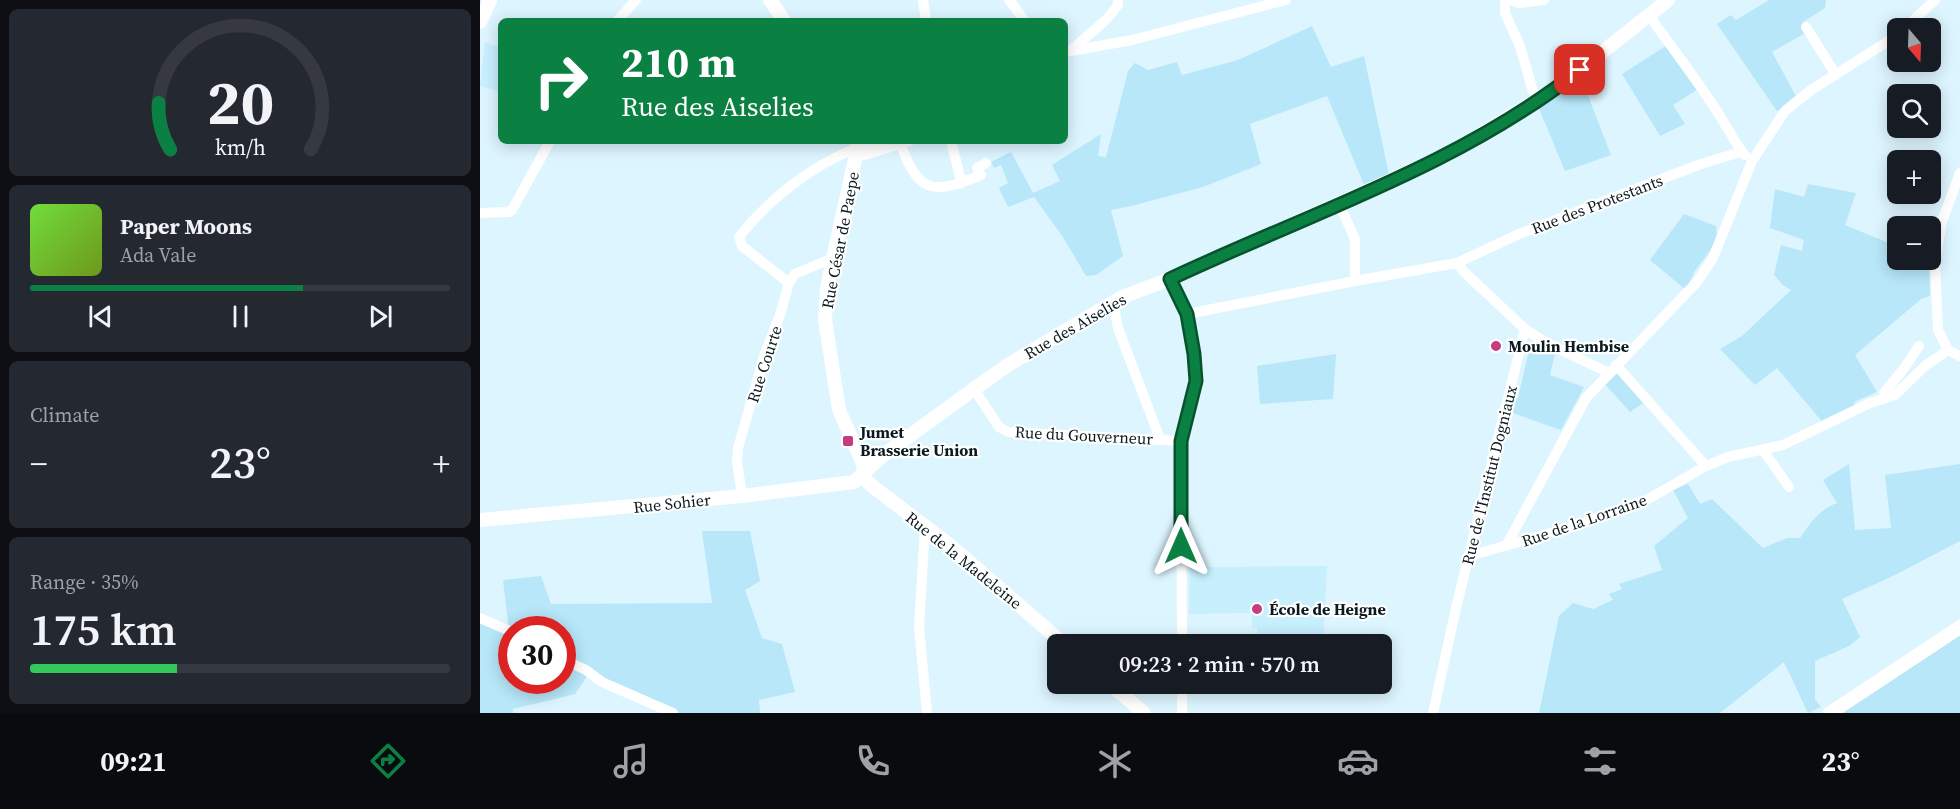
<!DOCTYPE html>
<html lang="en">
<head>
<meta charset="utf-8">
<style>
  :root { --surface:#171b24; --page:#242831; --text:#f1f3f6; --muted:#9ea1a6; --line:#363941; --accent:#0b8043 }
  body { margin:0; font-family:"Source Serif 4",serif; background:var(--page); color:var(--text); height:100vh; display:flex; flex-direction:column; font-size:22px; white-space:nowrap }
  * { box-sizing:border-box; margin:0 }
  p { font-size:20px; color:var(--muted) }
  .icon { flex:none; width:33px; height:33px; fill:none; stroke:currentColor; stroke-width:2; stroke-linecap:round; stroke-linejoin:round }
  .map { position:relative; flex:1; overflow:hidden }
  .panel { display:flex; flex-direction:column; gap:9px; padding:9px; background:#0d0f14; width:480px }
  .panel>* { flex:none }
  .hud { position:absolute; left:18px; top:18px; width:570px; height:126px; border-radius:9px; box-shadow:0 3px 15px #0003; background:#0b8043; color:#fff; overflow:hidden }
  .needle { width:39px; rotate:161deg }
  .controls { position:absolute; left:1407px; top:18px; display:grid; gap:12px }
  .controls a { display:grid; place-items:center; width:54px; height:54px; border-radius:9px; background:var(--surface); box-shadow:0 3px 15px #0003; font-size:30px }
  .speed { position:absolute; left:18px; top:616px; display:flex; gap:12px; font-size:30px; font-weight:700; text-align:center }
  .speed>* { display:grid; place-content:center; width:78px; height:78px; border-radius:50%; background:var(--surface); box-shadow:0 3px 15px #0003; line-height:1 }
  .speed .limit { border:9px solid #d22; background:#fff; color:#111 }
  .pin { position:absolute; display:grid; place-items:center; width:51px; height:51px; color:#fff; margin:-26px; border-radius:12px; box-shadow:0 3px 9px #0006 }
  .me { position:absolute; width:66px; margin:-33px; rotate:0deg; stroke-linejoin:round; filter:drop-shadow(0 0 4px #0008) }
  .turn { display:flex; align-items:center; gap:21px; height:126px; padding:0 24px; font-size:27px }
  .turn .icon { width:78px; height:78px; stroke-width:2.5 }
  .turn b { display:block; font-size:42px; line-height:51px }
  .big { font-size:45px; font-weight:600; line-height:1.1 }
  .panel .card { flex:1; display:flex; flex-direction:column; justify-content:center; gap:9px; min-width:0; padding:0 21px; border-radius:9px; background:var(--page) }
  .panel .dial { align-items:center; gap:0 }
  .dial svg { height:156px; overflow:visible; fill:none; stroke:var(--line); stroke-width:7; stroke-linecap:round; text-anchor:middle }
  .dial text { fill:var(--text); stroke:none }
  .song { display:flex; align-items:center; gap:18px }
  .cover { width:72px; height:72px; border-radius:9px; background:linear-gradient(135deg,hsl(100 70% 55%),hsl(80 70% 35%)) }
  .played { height:6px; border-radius:3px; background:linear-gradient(90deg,var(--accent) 65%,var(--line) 65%) }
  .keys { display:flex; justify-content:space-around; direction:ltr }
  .heat { display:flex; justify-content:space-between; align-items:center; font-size:33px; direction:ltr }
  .charge { height:9px; border-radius:4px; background:linear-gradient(90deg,#34c759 35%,var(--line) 0) }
  .trip { position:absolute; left:567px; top:634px; width:345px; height:60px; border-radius:9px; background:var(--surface); box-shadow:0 3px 15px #0003; font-weight:600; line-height:60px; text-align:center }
  .tabs { display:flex; height:96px; justify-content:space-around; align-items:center; background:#090b0e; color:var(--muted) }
  .tabs .icon { width:42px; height:42px }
  .tabs .selected { color:var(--accent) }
  .tabs b { font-size:27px; color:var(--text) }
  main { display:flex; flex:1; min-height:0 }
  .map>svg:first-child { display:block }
</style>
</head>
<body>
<main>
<section class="panel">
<div class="card dial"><svg viewBox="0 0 100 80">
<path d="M14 69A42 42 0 1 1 86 69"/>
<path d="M14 69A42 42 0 0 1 8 45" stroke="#0b8043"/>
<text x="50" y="56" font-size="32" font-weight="700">20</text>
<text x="50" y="72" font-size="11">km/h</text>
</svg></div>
<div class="card">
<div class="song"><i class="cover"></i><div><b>Paper Moons</b><p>Ada Vale</p></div></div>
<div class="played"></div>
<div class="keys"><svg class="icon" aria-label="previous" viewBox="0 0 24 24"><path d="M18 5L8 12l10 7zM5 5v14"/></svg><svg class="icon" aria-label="pause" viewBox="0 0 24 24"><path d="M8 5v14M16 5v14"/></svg><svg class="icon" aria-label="next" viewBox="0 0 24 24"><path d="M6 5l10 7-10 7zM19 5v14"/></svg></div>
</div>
<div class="card"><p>Climate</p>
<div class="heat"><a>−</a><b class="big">23°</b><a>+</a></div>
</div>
<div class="card"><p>Range · 35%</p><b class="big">175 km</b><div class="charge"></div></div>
</section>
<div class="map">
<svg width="1480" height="713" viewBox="0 0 1480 713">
  <rect width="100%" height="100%" fill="#ddf5ff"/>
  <!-- built -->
  <g fill="#c8effe">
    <polygon points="5,42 21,48 21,92 0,86"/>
    <polygon points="847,566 843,645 777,645 777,628 772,628 772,613 709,614 710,567"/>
  </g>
  <!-- green -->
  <g fill="#b7e7f9">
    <polygon points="1289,0 1346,0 1345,8 1323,22 1329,31 1292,52 1318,100 1297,111 1237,24 1251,15 1256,20"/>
    <polygon points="832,26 851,67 884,56 910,180 887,192 847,96 770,124 781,164 723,187 651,206 631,210 643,256 616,275 606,276 583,237 554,197 528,207 519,188 528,183 521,165 514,168 511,162 531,152 553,193 580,181 572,165 621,134 618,156 626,157 648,71 655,63 668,70 697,62 702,75 758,60"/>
    <polygon points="1186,46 1220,88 1193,105 1205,124 1180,136 1142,74"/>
    <polygon points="1100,75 1131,155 1085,171 1058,106"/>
    <polygon points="1328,184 1376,193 1365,225 1416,246 1417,245 1418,260 1449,260 1450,296 1441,299 1375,355 1397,392 1374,402 1376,409 1345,425 1297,368 1275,385 1240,349 1262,336 1311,290 1303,285 1294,275 1301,245 1322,251 1324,240 1290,228 1295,189 1324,197"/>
    <polygon points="1204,214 1236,226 1237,241 1214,272 1206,290 1170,260"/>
    <polygon points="1050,346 1075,354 1070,375 1104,387 1081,430 1027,411 1033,397 1038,398"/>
    <polygon points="856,354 853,399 780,404 777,366"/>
    <polygon points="1138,373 1163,403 1150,412 1124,383"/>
    <path d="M1369,464L1375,530L1411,528L1405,475L1480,464V541L1415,575L1362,599L1380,637L1369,646L1335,661V699L1341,707L1328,713L1304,662L1240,713H1059L1079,616L1093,603L1113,609L1133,600L1129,594L1142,589L1139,584L1182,570L1174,546L1208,518L1193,490L1208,484L1220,504L1232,499L1283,548L1307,538H1320C1331,522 1339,510 1357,503L1343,480Z"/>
    <polygon points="222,531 270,531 280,581 265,590 282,638 302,644 315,692 279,700 280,713 193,713 108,675 95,694 33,709 33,713 0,713 0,619 31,634 32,681 82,681 82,630 29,631 23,580 61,576 71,604 232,603"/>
    <polygon points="1480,627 1480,713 1350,713"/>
  </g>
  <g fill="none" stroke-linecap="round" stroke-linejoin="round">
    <!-- minor -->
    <g stroke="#fff" stroke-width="10">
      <polyline points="443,0 446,21"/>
      <polyline points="529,0 545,21"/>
      <polyline points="1025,0 1025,13 1040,46 1056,102"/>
      <polyline points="1031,0 1039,3 1064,0"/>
      <path d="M1170,14L1175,24C1197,54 1220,84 1240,116C1245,124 1260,151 1265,155"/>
      <polyline points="137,21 156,0"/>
      <polyline points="1326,27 1356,75"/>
      <polyline points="1425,28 1455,0"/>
      <polyline points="590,51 627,19 638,5 638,0"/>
      <polyline points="585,52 652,40 806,0"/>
      <polyline points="471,141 480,177 480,184"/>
      <path d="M420,143C439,194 452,195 501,175L497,168L506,163"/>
      <polyline points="377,150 383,155 388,154 430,141"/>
      <polyline points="1480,173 1462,221 1455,263 1458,330 1468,350 1480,356"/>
      <polyline points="859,204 875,239 875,281"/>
      <polyline points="0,213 29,212 32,210 70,141"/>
      <polyline points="977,263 983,271 1045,329 1065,342 1129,373"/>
      <polyline points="690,279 707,314 714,354 716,381 701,441 702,645"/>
      <path d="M309,283L262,246L259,237C294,193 346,154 400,141"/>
      <polyline points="633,302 638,328 680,439"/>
      <polyline points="707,314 875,281 977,263 1039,234 1218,165 1260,152"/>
      <polyline points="1136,365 1226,466"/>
      <polyline points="494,389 519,427 528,432 701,441"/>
      <polyline points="1405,398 1404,393 1425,367 1439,346"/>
      <polyline points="1283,450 1309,487"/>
      <polyline points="262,496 257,461 258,448 285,353 300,315 309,283 315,274 353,258"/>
      <polyline points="445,527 439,627 447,713"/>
      <polyline points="1026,546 1106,398 1217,282 1233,258 1272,161 1305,111 1331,90 1418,35"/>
      <polyline points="989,556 1095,526 1163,502 1226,466 1248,457 1303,445 1390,403 1415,395 1445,366 1468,350"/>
      <polyline points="0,618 32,632"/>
      <polyline points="82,659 106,670 122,682 193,713"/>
      <polyline points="702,684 702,713"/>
      <polyline points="953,713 976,608 1045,329"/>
    </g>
    <!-- tertiary -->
    <g stroke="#fff" stroke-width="14">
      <polyline points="290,0 304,21"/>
      <polyline points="0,22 10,0"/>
      <polyline points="379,141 353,258 347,289 345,320 359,410 384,466 382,476"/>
      <polyline points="382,476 392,486 471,546 585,645"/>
      <polyline points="0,520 262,496 374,482 402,456 494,389 528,365 642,297 690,279 967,155 1081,85 1188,0"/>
      <polyline points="630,684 664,713"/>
      <polyline points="1350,713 1480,627"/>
    </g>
  </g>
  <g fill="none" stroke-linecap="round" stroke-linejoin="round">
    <!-- route casing -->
    <g stroke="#07532c" stroke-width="15">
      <path id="route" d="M701,546V441L716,381L714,354L707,314L690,279C828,214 978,166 1100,70"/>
    </g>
    <!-- route -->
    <use href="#route" stroke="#0b8043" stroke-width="10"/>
  </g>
  <!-- markers -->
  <g fill="#c33d7f" stroke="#fff" stroke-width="2">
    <circle cx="1016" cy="346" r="6"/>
    <rect x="362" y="435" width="12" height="12" rx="3"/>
    <circle cx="777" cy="609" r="6"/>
  </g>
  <g text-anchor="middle" stroke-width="4.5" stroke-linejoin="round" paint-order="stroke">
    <!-- street labels -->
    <g font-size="16" fill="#0b1a1f" stroke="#fff">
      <text transform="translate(1117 204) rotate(-21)" y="6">Rue des Protestants</text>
      <text transform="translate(360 240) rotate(-79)" y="6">Rue César de Paepe</text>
      <text transform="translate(595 326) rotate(-30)" y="6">Rue des Aiselies</text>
      <text transform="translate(284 364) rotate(-72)" y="6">Rue Courte</text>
      <text transform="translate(604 435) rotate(3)" y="6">Rue du Gouverneur</text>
      <text transform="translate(1009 475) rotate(-76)" y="6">Rue de l'Institut Dogniaux</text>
      <text transform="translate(192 503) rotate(-6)" y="6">Rue Sohier</text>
      <text transform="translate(1104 520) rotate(-19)" y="6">Rue de la Lorraine</text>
      <text transform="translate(484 560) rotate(39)" y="6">Rue de la Madeleine</text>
    </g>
    <!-- poi labels -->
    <g font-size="16" font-weight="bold" fill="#0b1a1f" stroke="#fff" text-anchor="start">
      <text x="1028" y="352">Moulin Hembise</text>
      <text x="380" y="438">Jumet<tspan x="380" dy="18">Brasserie Union</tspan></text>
      <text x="789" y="615">École de Heigne</text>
    </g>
  </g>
</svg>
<div class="controls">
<a><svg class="needle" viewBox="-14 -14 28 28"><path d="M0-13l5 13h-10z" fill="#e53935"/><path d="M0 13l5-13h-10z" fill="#9ea1a6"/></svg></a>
<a><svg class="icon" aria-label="search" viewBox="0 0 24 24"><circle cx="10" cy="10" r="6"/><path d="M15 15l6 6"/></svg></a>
<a>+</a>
<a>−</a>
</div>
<div class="speed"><div class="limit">30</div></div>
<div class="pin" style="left:1100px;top:70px;background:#d93025"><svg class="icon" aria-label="arrive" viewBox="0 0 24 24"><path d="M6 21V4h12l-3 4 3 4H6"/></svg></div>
<svg class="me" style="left:701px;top:546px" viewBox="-20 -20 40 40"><path d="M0-17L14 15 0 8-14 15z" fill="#0b8043" stroke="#fff" stroke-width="4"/></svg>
<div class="trip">09:23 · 2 min · 570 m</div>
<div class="hud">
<div class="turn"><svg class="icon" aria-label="right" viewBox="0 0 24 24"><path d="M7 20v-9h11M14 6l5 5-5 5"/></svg><div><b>210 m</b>Rue des Aiselies</div></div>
</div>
</div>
</main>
<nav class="tabs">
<b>09:21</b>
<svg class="icon selected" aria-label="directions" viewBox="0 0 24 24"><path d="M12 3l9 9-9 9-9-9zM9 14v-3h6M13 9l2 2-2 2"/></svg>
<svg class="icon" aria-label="music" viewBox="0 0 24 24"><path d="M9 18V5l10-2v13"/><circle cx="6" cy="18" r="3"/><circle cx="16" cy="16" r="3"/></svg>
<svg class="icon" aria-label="phone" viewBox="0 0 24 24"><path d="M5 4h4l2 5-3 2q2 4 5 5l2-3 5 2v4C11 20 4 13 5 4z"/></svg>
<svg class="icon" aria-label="climate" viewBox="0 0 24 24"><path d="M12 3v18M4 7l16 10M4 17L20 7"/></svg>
<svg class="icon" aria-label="car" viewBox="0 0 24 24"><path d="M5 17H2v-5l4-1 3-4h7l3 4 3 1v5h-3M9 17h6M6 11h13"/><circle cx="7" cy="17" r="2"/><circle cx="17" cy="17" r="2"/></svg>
<svg class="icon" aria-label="filters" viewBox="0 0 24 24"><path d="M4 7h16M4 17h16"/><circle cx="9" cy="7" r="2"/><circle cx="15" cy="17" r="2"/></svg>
<b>23°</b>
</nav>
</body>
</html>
